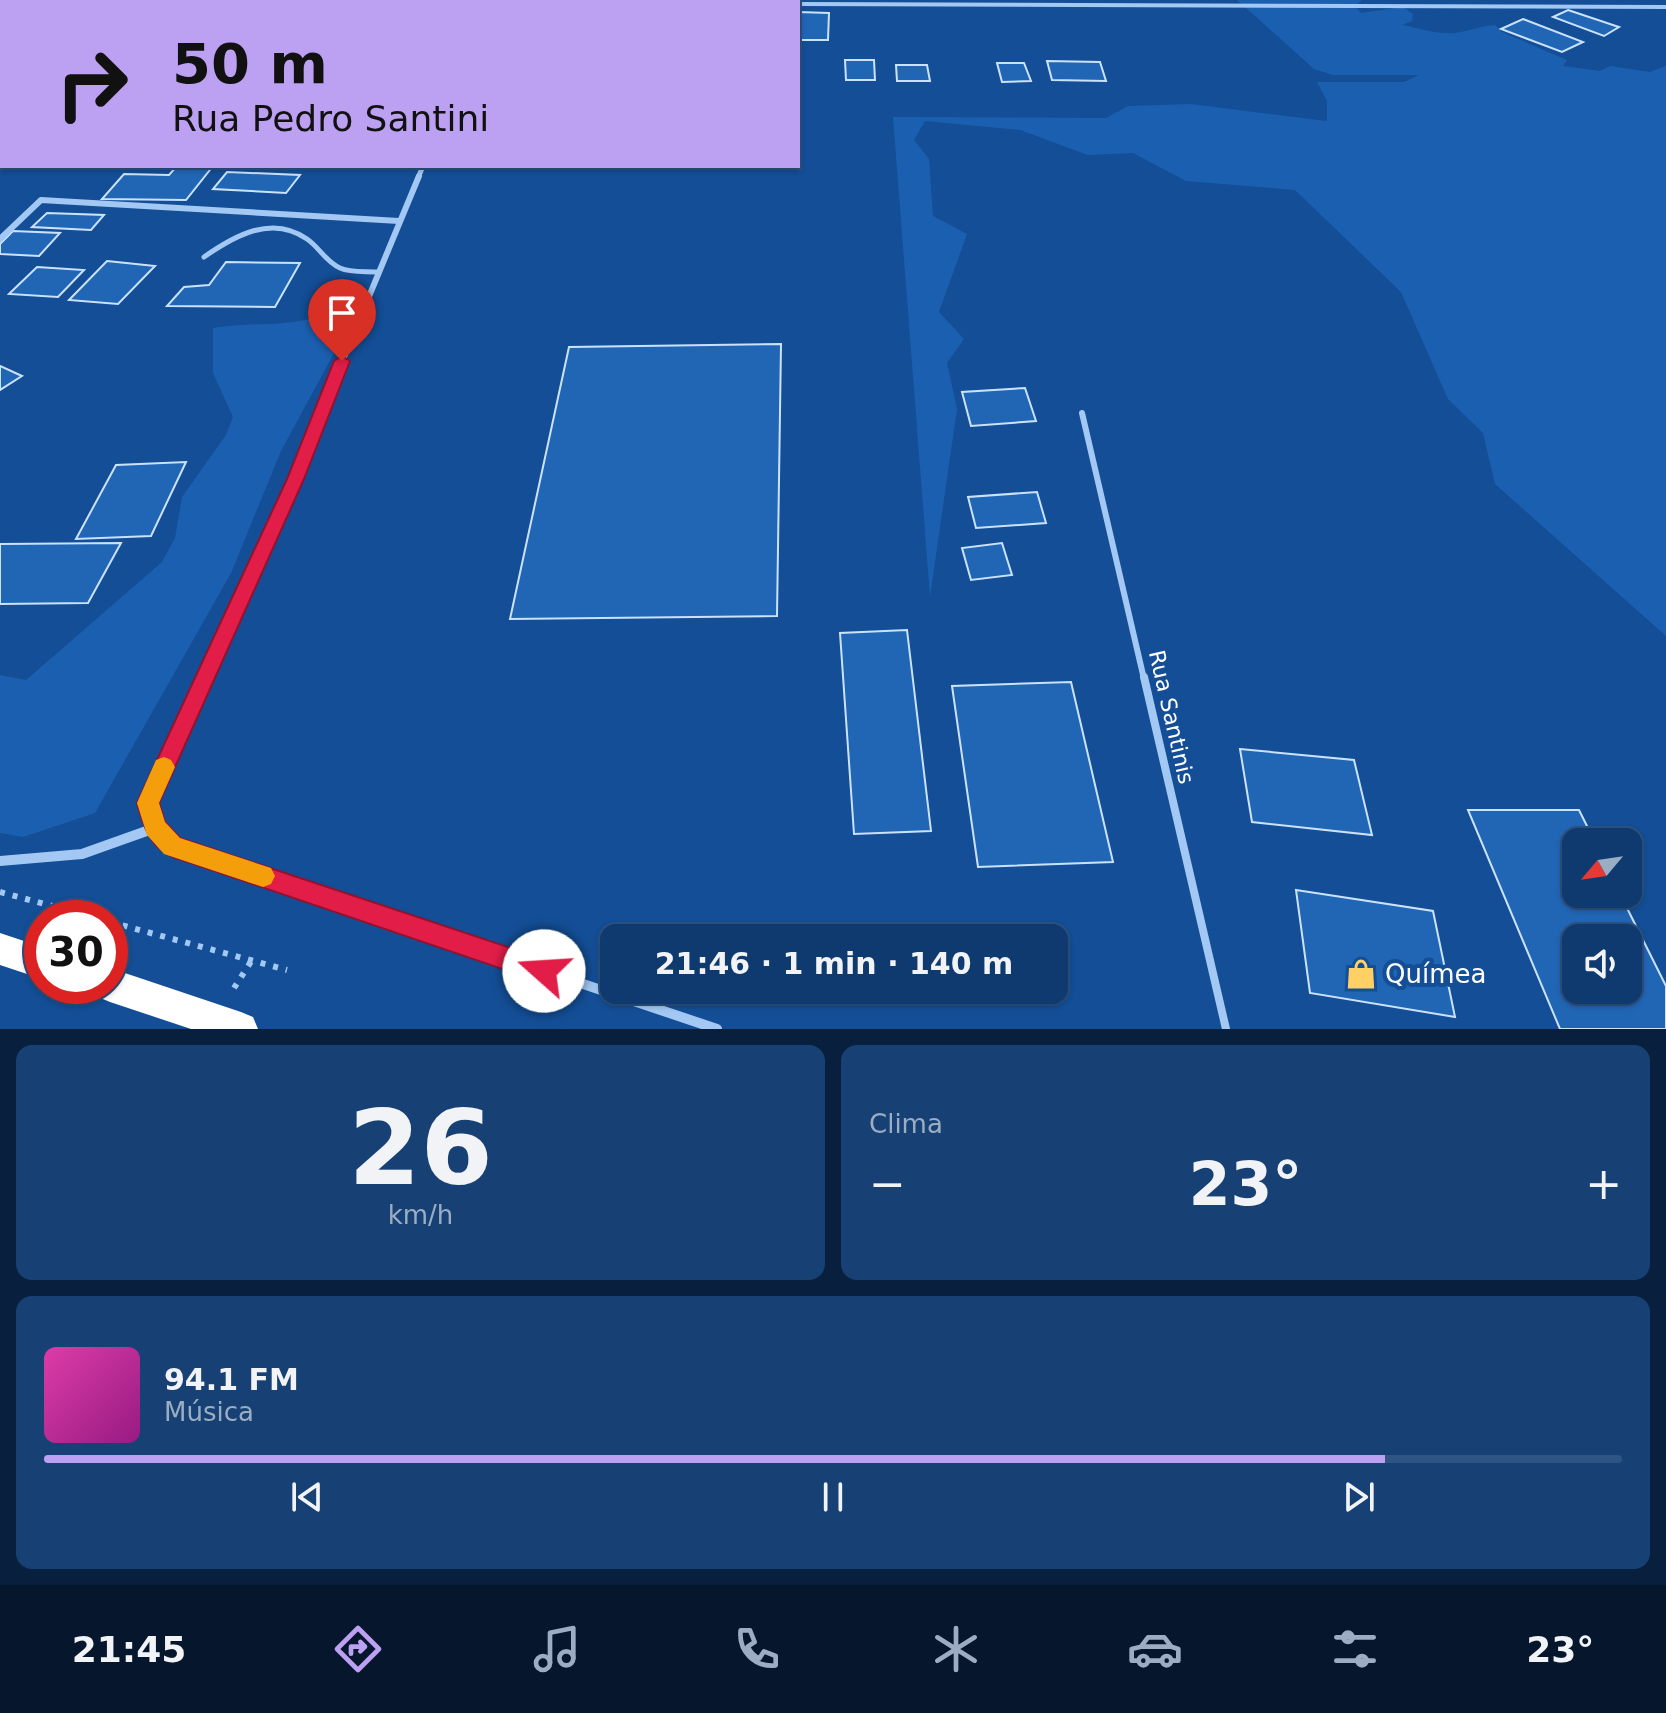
<!DOCTYPE html>
<html lang="pt">
<head>
<meta charset="utf-8">
<style>
  :root { --surface:#0e3a70; --page:#174175; --text:#f1f3f6; --muted:#9badc3; --line:#2e5483; --accent:#bca0f2 }
  body { margin:0; font-family:"DejaVu Sans",sans-serif; background:var(--page); color:var(--text); height:100vh; display:flex; flex-direction:column; font-size:30px; white-space:nowrap }
  * { box-sizing:border-box; margin:0 }
  p { font-size:26px; color:var(--muted) }
  .icon { flex:none; width:44px; height:44px; fill:none; stroke:currentColor; stroke-width:2; stroke-linecap:round; stroke-linejoin:round }
  .map { position:relative; height:1029px; overflow:hidden }
  .drawer { display:flex; flex-direction:column; gap:16px; padding:16px; background:#08203e; flex:1 }
  .drawer>* { flex:none }
  .banner { position:absolute; left:0px; top:0px; width:800px; height:168px; box-shadow:0 2px 6px #0004,0 0 0 2px var(--line); background:#bca0f2; color:#111; overflow:hidden }
  .needle { width:52px; rotate:241deg }
  .fabs { position:absolute; left:1562px; top:828px; display:grid; gap:16px }
  .fabs a { display:grid; place-items:center; width:80px; height:80px; border-radius:16px; background:var(--surface); box-shadow:0 2px 6px #0004,0 0 0 2px var(--line); font-size:40px }
  .speed { position:absolute; left:24px; top:900px; display:flex; gap:16px; font-size:40px; font-weight:700; text-align:center }
  .speed>* { display:grid; place-content:center; width:104px; height:104px; border-radius:50%; background:var(--surface); box-shadow:0 2px 6px #0004,0 0 0 2px var(--line); line-height:1 }
  .speed .limit { border:12px solid #d22; background:#fff; color:#111 }
  .pin { position:absolute; display:grid; place-items:center; width:68px; height:68px; color:#fff; margin:-82px -34px; border-radius:50% 50% 50% 0; rotate:-45deg; box-shadow:0 0 8px #0007 }
  .pin .icon { rotate:45deg }
  .me { position:absolute; width:88px; margin:-44px; rotate:289deg; stroke-linejoin:round; filter:drop-shadow(0 0 6px #0008) }
  .turn { display:flex; align-items:center; gap:28px; height:168px; padding:0 40px; font-size:36px }
  .turn .icon { width:104px; height:104px; stroke-width:2.5 }
  .turn b { display:block; font-size:56px; line-height:68px }
  .big { font-size:60px; font-weight:700; line-height:1.1 }
  .drawer .card { flex:1; display:flex; flex-direction:column; justify-content:center; gap:12px; min-width:0; padding:0 28px; border-radius:16px; background:var(--page) }
  .drawer .dial { align-items:center; gap:0 }
  .dial b { font-size:104px; line-height:1 }
  .song { display:flex; align-items:center; gap:24px }
  .cover { width:96px; height:96px; border-radius:12px; background:linear-gradient(135deg,hsl(320 70% 55%),hsl(310 70% 35%)) }
  .played { height:8px; border-radius:4px; background:linear-gradient(90deg,var(--accent) 85%,var(--line) 85%) }
  .keys { display:flex; justify-content:space-around; direction:ltr }
  .heat { display:flex; justify-content:space-between; align-items:center; font-size:44px; direction:ltr }
  .drawer .tiles { flex:1; display:grid; gap:16px; grid-template-columns:1fr 1fr }
  .card:last-child { grid-column:span 2 }
  .trip { position:absolute; left:600px; top:924px; width:468px; height:80px; border-radius:16px; background:var(--surface); box-shadow:0 2px 6px #0004,0 0 0 2px var(--line); font-weight:700; line-height:80px; text-align:center }
  .dock { display:flex; height:128px; justify-content:space-around; align-items:center; background:#06172d; color:var(--muted) }
  .dock .icon { width:56px; height:56px }
  .dock .current { color:var(--accent) }
  .dock b { font-size:36px; color:var(--text) }
  .map>svg:first-child { display:block }
</style>
</head>
<body>
<div class="map">
<svg width="1666" height="1029" viewBox="0 0 1666 1029">
  <rect width="100%" height="100%" fill="#134e96"/>
  <!-- green -->
  <g fill="#1b60b0">
    <path d="M1237,0H1362L1355,6L1361,13L1403,7L1413,14L1412,21L1402,25C1419,28 1438,35 1456,33C1469,31 1481,26 1495,25L1502,32L1567,60L1563,66L1600,71L1610,66L1650,72L1666,66V636L1495,484L1483,433L1448,399L1401,292L1295,190L1186,181L1133,153L1088,155L1020,130L925,121L914,140L929,159L933,216L967,234L939,312L964,339L947,363L957,409L930,597L893,117L1106,118L1128,106L1191,104L1327,121V101L1317,82H1404L1419,75H1333L1314,69Z"/>
    <path d="M309,319L333,320L347,329L281,451L231,573L95,813L23,837L0,833V675L26,680L162,562L175,538L182,497L226,435L233,417L213,373V328C245,322 277,327 309,319Z"/>
  </g>
  <!-- building -->
  <g fill="#2165b5" stroke="#cbe2fd" stroke-width="2" fill-rule="evenodd">
    <polygon points="1568,10 1619,27 1604,36 1553,17"/>
    <polygon points="798,12 829,13 828,40 798,40"/>
    <polygon points="1523,19 1583,42 1562,52 1501,29"/>
    <polygon points="845,60 874,60 875,80 846,80"/>
    <polygon points="1047,61 1100,62 1106,81 1052,80"/>
    <polygon points="997,63 1024,63 1031,81 1002,82"/>
    <polygon points="896,65 927,65 930,81 897,81"/>
    <polygon points="177,166 213,166 186,200 102,199 124,174 169,175"/>
    <polygon points="227,172 300,175 286,193 213,189"/>
    <polygon points="47,213 104,215 91,230 32,227"/>
    <polygon points="13,231 60,233 39,256 0,254 0,244"/>
    <polygon points="107,261 155,266 118,304 69,300"/>
    <polygon points="226,262 300,263 275,307 167,306 184,287 209,285"/>
    <polygon points="37,267 84,270 58,297 9,294"/>
    <polygon points="781,344 777,616 510,619 569,347"/>
    <polygon points="0,366 22,376 0,390"/>
    <polygon points="1025,388 1036,421 971,426 962,392"/>
    <polygon points="186,462 151,536 76,539 116,465"/>
    <polygon points="1037,492 1046,523 976,528 968,497"/>
    <polygon points="121,543 88,603 0,604 0,544"/>
    <polygon points="1002,543 1012,575 971,580 962,548"/>
    <polygon points="907,630 931,831 854,834 840,633"/>
    <polygon points="1071,682 1113,862 978,867 952,686"/>
    <polygon points="1240,749 1354,760 1372,835 1252,822"/>
    <path d="M1468,810H1579L1595,842H1576V894H1620L1666,986V1029H1560ZM1576,938H1628V990H1576Z"/>
    <polygon points="1296,890 1433,911 1455,1017 1310,993"/>
  </g>
  <g fill="none" stroke-linecap="round" stroke-linejoin="round">
    <!-- path -->
    <g stroke="#a3c8f3" stroke-width="6" stroke-dasharray="5 8" stroke-linecap="butt">
      <polyline points="0,892 97,918"/>
      <polyline points="110,922 287,970"/>
      <polyline points="234,988 252,960"/>
    </g>
    <!-- lane-far3 -->
    <polyline stroke="#a3c8f3" stroke-width="4" points="798,4 1666,7"/>
    <!-- lane-far2 -->
    <path stroke="#a3c8f3" stroke-width="5" d="M204,257C234,236 272,214 307,239C319,247 326,262 340,268C351,273 365,271 377,272"/>
    <!-- lane-far1 -->
    <polyline stroke="#a3c8f3" stroke-width="6" points="1082,413 1144,679"/>
    <!-- lane -->
    <polyline stroke="#a3c8f3" stroke-width="8" points="1144,677 1226,1029"/>
    <!-- street-far3 -->
    <polyline stroke="#a3c8f3" stroke-width="5" points="418,178 423,166"/>
    <!-- street-far2 -->
    <g stroke="#a3c8f3" stroke-width="6">
      <polyline points="0,239 41,200 399,221"/>
      <polyline points="326,400 419,176"/>
    </g>
    <!-- street-far1 -->
    <polyline stroke="#a3c8f3" stroke-width="8" points="204,679 295,479 327,398"/>
    <!-- street -->
    <g stroke="#a3c8f3" stroke-width="10">
      <polyline points="205,677 148,803 155,828 173,846 717,1029"/>
      <polyline points="0,861 82,854 155,828"/>
    </g>
    <!-- highway -->
    <g fill="#fff" fill-rule="evenodd">
      <polygon points="0,933 42,947 42,979 0,965"/>
      <polygon points="110,968 241,1012 253,1017 258,1029 191,1029 110,1002 98,997 94,986 110,986"/>
    </g>
  </g>
  <!-- route -->
  <path fill="#e11d48" stroke="#92132f" stroke-width="2" d="M342,356L350,361L304,479L159,803L165,822L180,838L553,962L557,971L553,979L544,983L173,857C150,848 143,825 137,803L287,479L334,361Z"/>
  <!-- slow -->
  <polygon fill="#f59e0b" points="164,757 171,760 175,767 159,803 165,822 180,838 271,868 275,876 271,884 263,887 164,854 147,835 137,803 156,760"/>
  <!-- icons -->
  <defs>
    <g id="shop-bare" transform="scale(2.4)"><path d="M-5-2.5h2.3a2.7 3.5 0 0 1 5.4 0H5L5.5 6h-11ZM-1.5-2.5h3a1.5 2.3 0 0 0-3 0Z" fill="#ffd064" stroke="#134e96" stroke-width="2.5" paint-order="stroke"/></g>
  </defs>
  <g fill-rule="evenodd">
    <use href="#shop-bare" x="1361" y="974"/>
  </g>
  <g text-anchor="middle" stroke-width="8" stroke-linejoin="round" paint-order="stroke">
    <!-- street labels -->
    <g font-size="22" fill="#fff" stroke="#134e96">
      <text transform="translate(1172 717) rotate(77)" y="8">Rua Santinis</text>
    </g>
    <!-- near-poi labels -->
    <g font-size="26" fill="#fff" stroke="#134e96" text-anchor="start">
      <text x="1385" y="983">Químea</text>
    </g>
  </g>
</svg>
<div class="fabs">
<a><svg class="needle" viewBox="-14 -14 28 28"><path d="M0-13l5 13h-10z" fill="#e53935"/><path d="M0 13l5-13h-10z" fill="#9badc3"/></svg></a>
<a><svg class="icon" aria-label="sound" viewBox="0 0 24 24"><path d="M4 9h4l5-4v14l-5-4H4zM17 9q2 3 0 6"/></svg></a>
</div>
<div class="speed"><div class="limit">30</div></div>
<div class="pin" style="left:342px;top:361px;background:#d93025"><svg class="icon" aria-label="arrive" viewBox="0 0 24 24"><path d="M6 21V4h12l-3 4 3 4H6"/></svg></div>
<svg class="me" style="left:544px;top:971px" viewBox="-20 -20 40 40"><circle r="19" fill="#fff"/><path d="M0-13L10 11 0 6-10 11z" fill="#e11d48"/></svg>
<div class="trip">21:46 · 1 min · 140 m</div>
<div class="banner">
<div class="turn"><svg class="icon" aria-label="right" viewBox="0 0 24 24"><path d="M7 20v-9h11M14 6l5 5-5 5"/></svg><div><b>50 m</b>Rua Pedro Santini</div></div>
</div>
</div>
<section class="drawer">
<div class="tiles">
<div class="card dial"><b>26</b><p>km/h</p></div>
<div class="card"><p>Clima</p>
<div class="heat"><a>−</a><b class="big">23°</b><a>+</a></div>
</div>
<div class="card">
<div class="song"><i class="cover"></i><div><b>94.1 FM</b><p>Música</p></div></div>
<div class="played"></div>
<div class="keys"><svg class="icon" aria-label="previous" viewBox="0 0 24 24"><path d="M18 5L8 12l10 7zM5 5v14"/></svg><svg class="icon" aria-label="pause" viewBox="0 0 24 24"><path d="M8 5v14M16 5v14"/></svg><svg class="icon" aria-label="next" viewBox="0 0 24 24"><path d="M6 5l10 7-10 7zM19 5v14"/></svg></div>
</div>
</div>
</section>
<nav class="dock">
<b>21:45</b>
<svg class="icon current" aria-label="directions" viewBox="0 0 24 24"><path d="M12 3l9 9-9 9-9-9zM9 14v-3h6M13 9l2 2-2 2"/></svg>
<svg class="icon" aria-label="music" viewBox="0 0 24 24"><path d="M9 18V5l10-2v13"/><circle cx="6" cy="18" r="3"/><circle cx="16" cy="16" r="3"/></svg>
<svg class="icon" aria-label="phone" viewBox="0 0 24 24"><path d="M5 4h4l2 5-3 2q2 4 5 5l2-3 5 2v4C11 20 4 13 5 4z"/></svg>
<svg class="icon" aria-label="climate" viewBox="0 0 24 24"><path d="M12 3v18M4 7l16 10M4 17L20 7"/></svg>
<svg class="icon" aria-label="car" viewBox="0 0 24 24"><path d="M5 17H2v-5l4-1 3-4h7l3 4 3 1v5h-3M9 17h6M6 11h13"/><circle cx="7" cy="17" r="2"/><circle cx="17" cy="17" r="2"/></svg>
<svg class="icon" aria-label="filters" viewBox="0 0 24 24"><path d="M4 7h16M4 17h16"/><circle cx="9" cy="7" r="2"/><circle cx="15" cy="17" r="2"/></svg>
<b>23°</b>
</nav>
</body>
</html>
